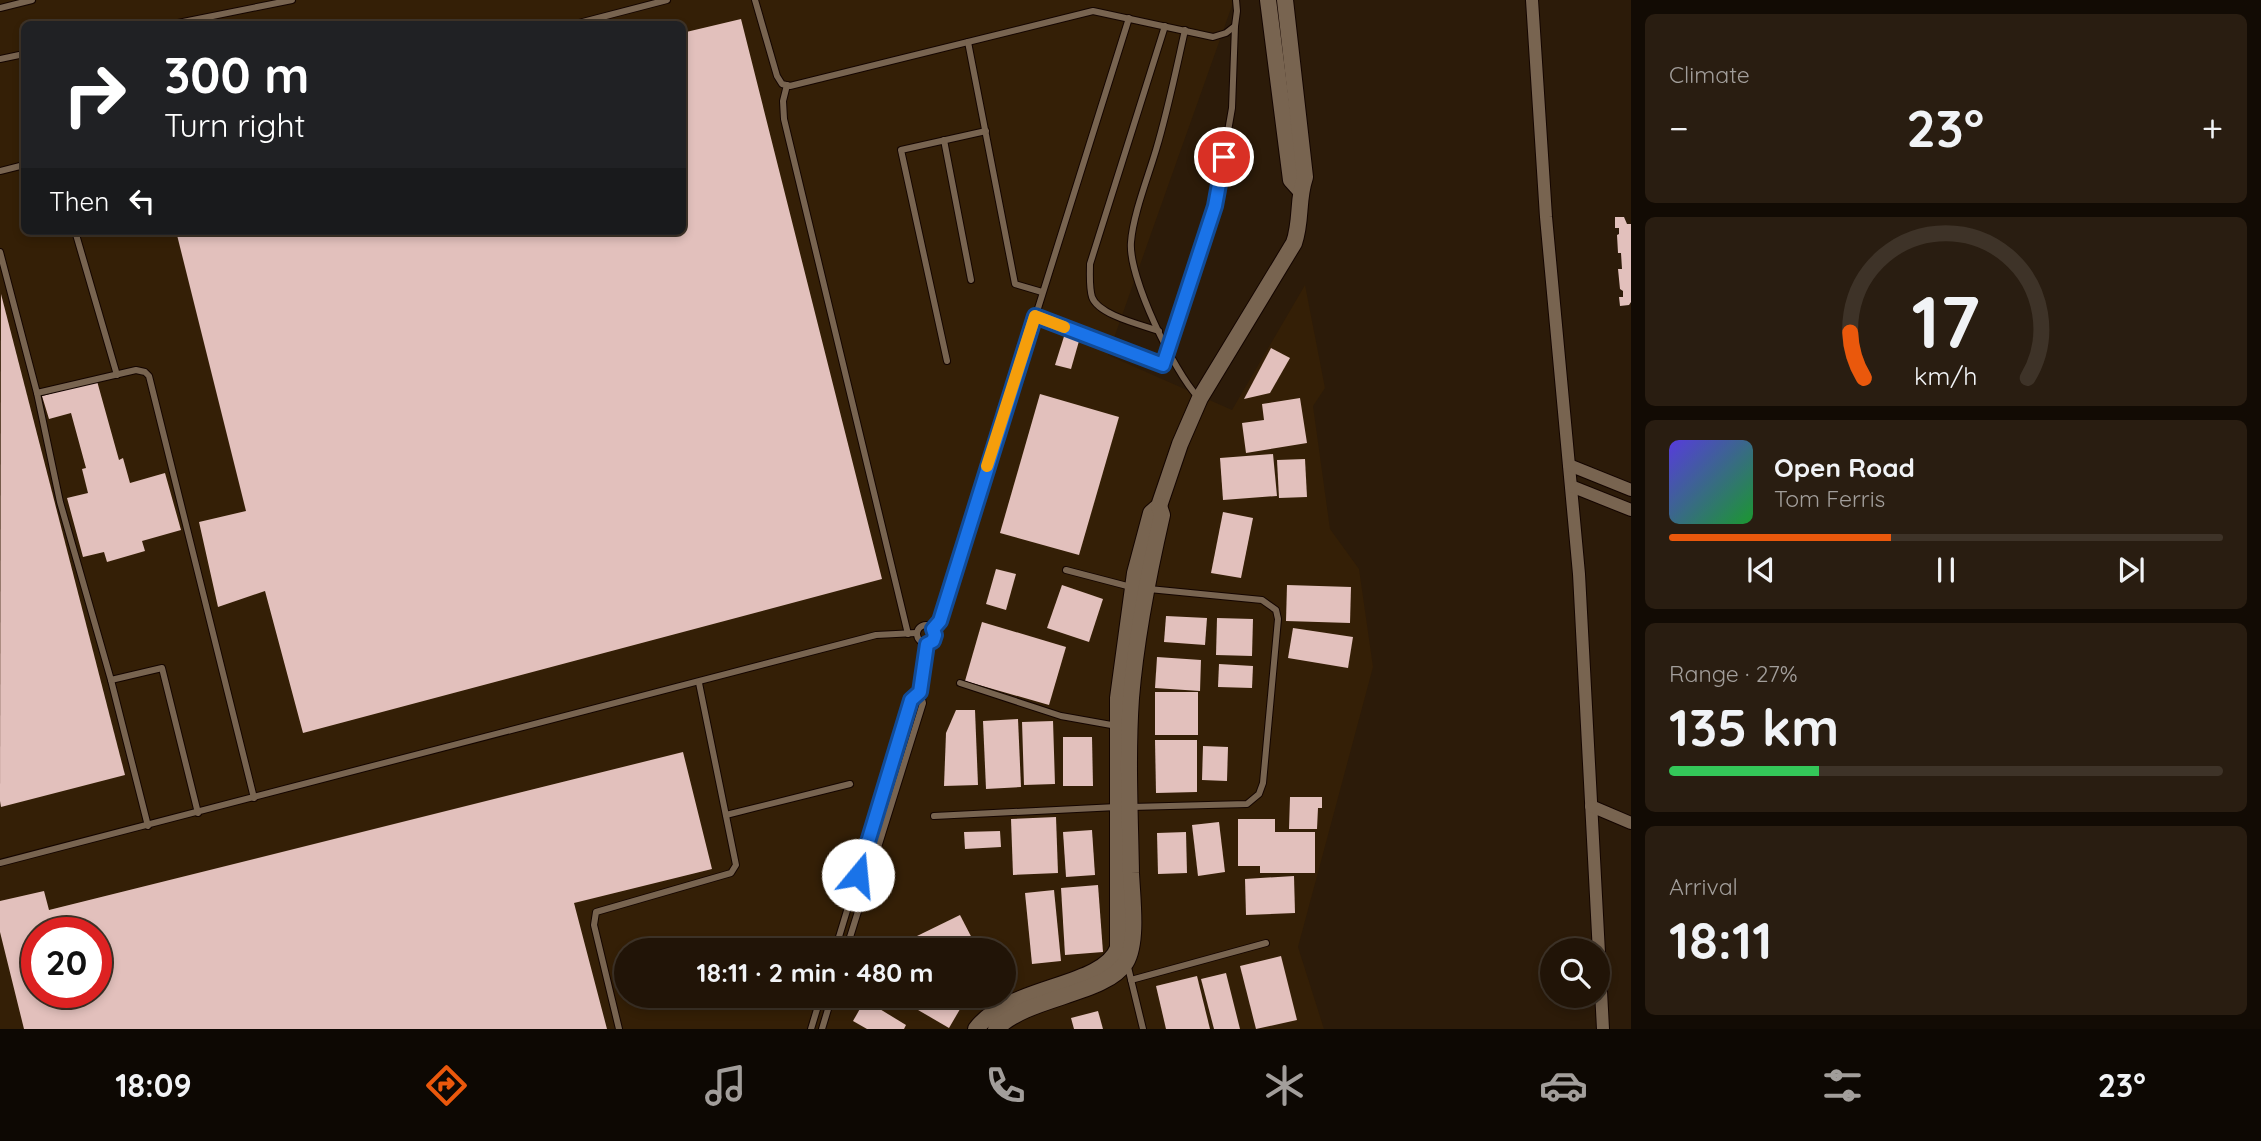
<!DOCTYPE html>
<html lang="en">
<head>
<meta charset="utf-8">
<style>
  :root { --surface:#211407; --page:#291d11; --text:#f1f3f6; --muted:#a29e9b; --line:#3e3328; --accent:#ea580c }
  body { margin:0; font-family:Quicksand,sans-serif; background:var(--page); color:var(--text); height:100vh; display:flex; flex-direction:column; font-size:26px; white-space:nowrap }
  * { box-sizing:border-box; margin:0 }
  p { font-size:23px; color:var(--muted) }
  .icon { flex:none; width:38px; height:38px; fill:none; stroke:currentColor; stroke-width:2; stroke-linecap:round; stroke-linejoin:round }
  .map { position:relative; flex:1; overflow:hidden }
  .details { display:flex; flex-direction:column; gap:14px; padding:14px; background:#120b04; width:630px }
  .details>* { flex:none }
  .top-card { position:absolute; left:21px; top:21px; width:665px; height:214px; border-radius:10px; box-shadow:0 4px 10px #0003,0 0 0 2px var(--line); background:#202124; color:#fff; overflow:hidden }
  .tools { position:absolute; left:1540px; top:938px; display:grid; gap:14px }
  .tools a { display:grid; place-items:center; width:70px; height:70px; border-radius:50%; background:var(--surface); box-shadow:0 4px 10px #0003,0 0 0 2px var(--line); font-size:35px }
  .speed { position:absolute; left:21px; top:917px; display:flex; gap:14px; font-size:35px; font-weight:700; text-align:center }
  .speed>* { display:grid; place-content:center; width:91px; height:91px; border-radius:50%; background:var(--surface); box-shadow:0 4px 10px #0003,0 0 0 2px var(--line); line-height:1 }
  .speed .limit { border:10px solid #d22; background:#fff; color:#111 }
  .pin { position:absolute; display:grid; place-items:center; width:60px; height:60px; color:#fff; margin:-30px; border:4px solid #fff; border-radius:50%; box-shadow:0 2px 7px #0007 }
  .me { position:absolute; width:77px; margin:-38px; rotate:17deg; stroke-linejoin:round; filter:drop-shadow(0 0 5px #0008) }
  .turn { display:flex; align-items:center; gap:24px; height:147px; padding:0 28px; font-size:32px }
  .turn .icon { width:91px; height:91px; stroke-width:2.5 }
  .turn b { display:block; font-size:49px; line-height:60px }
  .then { display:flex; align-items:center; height:66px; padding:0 28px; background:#0003; gap:14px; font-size:26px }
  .big { font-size:52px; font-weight:700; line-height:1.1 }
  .details .widget { flex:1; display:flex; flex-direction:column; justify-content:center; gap:10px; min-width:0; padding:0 24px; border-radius:10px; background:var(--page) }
  .details .dial { align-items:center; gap:0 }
  .dial svg { height:182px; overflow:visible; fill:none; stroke:var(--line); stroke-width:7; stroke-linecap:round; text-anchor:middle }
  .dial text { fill:var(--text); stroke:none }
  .song { display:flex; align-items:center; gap:21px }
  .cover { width:84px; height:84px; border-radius:10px; background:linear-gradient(135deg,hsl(250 70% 55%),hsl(130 70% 35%)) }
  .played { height:7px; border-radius:4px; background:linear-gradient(90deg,var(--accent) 40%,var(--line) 40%) }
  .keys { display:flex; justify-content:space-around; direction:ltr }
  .heat { display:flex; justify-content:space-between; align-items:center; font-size:38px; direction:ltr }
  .charge { height:10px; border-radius:5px; background:linear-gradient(90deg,#34c759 27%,var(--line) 0) }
  .trip { position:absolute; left:614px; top:938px; width:402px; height:70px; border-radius:35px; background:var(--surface); box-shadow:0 4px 10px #0003,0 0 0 2px var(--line); font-weight:700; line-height:70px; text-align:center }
  .tab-bar { display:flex; height:112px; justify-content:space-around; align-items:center; background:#0d0803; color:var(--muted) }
  .tab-bar .icon { width:49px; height:49px }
  .tab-bar .active { color:var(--accent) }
  .tab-bar b { font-size:32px; color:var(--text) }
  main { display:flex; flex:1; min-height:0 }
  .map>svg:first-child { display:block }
</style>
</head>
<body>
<main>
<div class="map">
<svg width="1631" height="1029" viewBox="0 0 1631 1029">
  <rect width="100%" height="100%" fill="#2c1b09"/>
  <!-- built -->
  <path fill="#341f06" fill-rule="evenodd" d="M0,0H1234L1108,355L1232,410L1305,285L1325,388L1313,406L1330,529L1359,569L1373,667L1298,947L1324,1029H0ZM24,24H682V231H24ZM37,933H96V992H37ZM626,950H1004V996H626Z"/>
  <!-- building -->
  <g fill="#e2c0bc" fill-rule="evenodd">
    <polygon points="741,19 882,579 303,733 265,591 218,607 199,522 246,511 176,231 682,231 682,33"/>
    <polygon points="1615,217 1624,217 1627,224 1631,224 1631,302 1629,305 1620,306 1619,297 1623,297 1623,291 1620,289 1618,269 1622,269 1621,253 1618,253 1617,235 1619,234 1619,228 1615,228"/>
    <polygon points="1,294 125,775 1,807 0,801"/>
    <polygon points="1066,330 1081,334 1071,369 1055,365"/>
    <polygon points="1271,348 1290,358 1270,393 1244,399"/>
    <polygon points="97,381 119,460 123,458 130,483 165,473 181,530 142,541 145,551 107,562 104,552 83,557 67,498 88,493 82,469 86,468 71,413 49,419 42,396"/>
    <polygon points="1040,394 1119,417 1079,555 1000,533"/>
    <polygon points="1300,398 1307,443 1246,453 1242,423 1264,420 1262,404"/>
    <polygon points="1273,454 1277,496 1223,500 1220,458"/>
    <polygon points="1305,459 1307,497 1279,498 1277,460"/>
    <polygon points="1223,512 1253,518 1241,578 1211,573"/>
    <polygon points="996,569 1016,574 1006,610 986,604"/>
    <polygon points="1062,585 1103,599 1089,642 1047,628"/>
    <polygon points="1287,585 1351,587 1350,623 1286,621"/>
    <polygon points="1166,616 1207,618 1205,645 1164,642"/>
    <polygon points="1217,618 1253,619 1252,656 1216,655"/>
    <polygon points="982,622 1066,647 1049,705 965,681"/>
    <polygon points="1293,628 1353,637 1348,668 1288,658"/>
    <polygon points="1157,657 1201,660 1200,691 1155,688"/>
    <polygon points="1219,664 1253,666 1252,688 1218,687"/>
    <rect x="1155" y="692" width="43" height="43"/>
    <polygon points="956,710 975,710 978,785 944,786 946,733"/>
    <polygon points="1018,719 1021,787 986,789 983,721"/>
    <polygon points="1053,721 1055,784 1024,785 1022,722"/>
    <polygon points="1063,737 1092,737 1093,786 1063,786"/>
    <polygon points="1155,740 1197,740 1197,792 1156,793"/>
    <polygon points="1203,746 1228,747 1227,781 1202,780"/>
    <path d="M683,752L712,869L574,903L607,1029H24L0,932V901L44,891L49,910ZM37,933H96V992H37Z"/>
    <polygon points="1290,797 1322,797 1322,808 1318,808 1317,829 1289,829"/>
    <polygon points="1056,817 1058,873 1013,875 1011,819"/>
    <polygon points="1238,819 1275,819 1275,832 1315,832 1315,873 1260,873 1260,866 1238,866"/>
    <polygon points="1219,822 1225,872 1198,876 1192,825"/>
    <polygon points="1092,830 1095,875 1066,877 1063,832"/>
    <polygon points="1000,831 1001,847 965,849 964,832"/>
    <polygon points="1186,832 1187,873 1158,874 1157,833"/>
    <polygon points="1294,876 1295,913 1246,915 1245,879"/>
    <polygon points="1098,885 1103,952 1065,955 1061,888"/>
    <polygon points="1054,890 1061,961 1032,964 1025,893"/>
    <polygon points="960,915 975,944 962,950 924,950 917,936"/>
    <polygon points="1281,956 1297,1020 1256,1029 1240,966"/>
    <polygon points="1226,973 1240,1029 1214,1029 1201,979"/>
    <polygon points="1197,976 1210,1029 1166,1029 1156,986"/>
    <polygon points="894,996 949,996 963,1004 949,1028"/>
    <polygon points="865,1000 906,1025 904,1029 867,1029 853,1021"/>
    <polygon points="1098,1011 1103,1029 1074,1029 1071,1018"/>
  </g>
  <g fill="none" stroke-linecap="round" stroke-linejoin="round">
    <!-- service casing -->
    <g stroke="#140500" stroke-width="8">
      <g id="service">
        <polyline points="755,0 777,76 782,84 790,86 1093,11 1213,37 1226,33 1235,26 1237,11 1236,0"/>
        <polyline points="0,8 32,0"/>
        <polyline points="173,24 292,0"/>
        <polyline points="575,24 667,0"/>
        <path d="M1185,30C1176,70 1168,110 1156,150C1148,177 1133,215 1131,242C1128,276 1174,372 1198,397"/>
        <polyline points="968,42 1015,284 1042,292"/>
        <polyline points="0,59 24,54"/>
        <polyline points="787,85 783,101 784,119 908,634"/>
        <polyline points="944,140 971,280"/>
        <polyline points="0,171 24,165"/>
        <polyline points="75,231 117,375"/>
        <polyline points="0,252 37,393 60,502 111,680 148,826"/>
        <polyline points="1035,316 1162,365 1215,206 1232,108 1235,26"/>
        <path d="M1159,331C1142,325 1098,315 1092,297C1089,287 1090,275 1090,264L1165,26"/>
        <polyline points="947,361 901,150 986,131"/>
        <polyline points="37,393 136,370 145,372 149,376 254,798"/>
        <polyline points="1066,570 1131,587"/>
        <circle cx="926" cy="634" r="9"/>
        <polyline points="933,629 940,621 1129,18"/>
        <polyline points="111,680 162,668 198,813"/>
        <polyline points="960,683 1061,716 1117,726"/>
        <polyline points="1131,807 1247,804 1259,794 1263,783 1278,619 1276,610 1262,600 1149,589"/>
        <polyline points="726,815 850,784"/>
        <polyline points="934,816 1117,807"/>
        <polyline points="0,863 876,635 916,633"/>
        <polyline points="835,950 911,700 920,692"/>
        <polyline points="846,950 923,703 920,692 927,644"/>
        <polyline points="1127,963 1143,1029"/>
        <polyline points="1131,980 1266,943"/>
        <polyline points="619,1029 594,925 596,912 731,873 736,865 699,683"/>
        <polyline points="811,1029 821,996"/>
        <polyline points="822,1029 832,996"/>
      </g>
    </g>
    <!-- minor casing -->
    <g stroke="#140500" stroke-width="14">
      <g id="minor">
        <polyline points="1532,0 1546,217 1579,574 1603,1029"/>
        <polyline points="1569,465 1631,490"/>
        <polyline points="1571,486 1631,510"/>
        <polyline points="1591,806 1631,823"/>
      </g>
    </g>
    <!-- tertiary casing -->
    <g stroke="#140500" stroke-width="18">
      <g id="tertiary">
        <polyline points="1268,0 1291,180 1300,190"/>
        <path d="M976,1029C1009,985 1103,988 1118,948V698L1135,573L1151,513L1159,506L1180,444L1200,398L1294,243C1302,220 1297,200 1305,177L1285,0"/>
        <path d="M996,1029C1028,996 1106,995 1126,962C1138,942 1132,897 1131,873C1130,815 1127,756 1131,698C1136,636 1148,576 1162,515L1159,506"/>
      </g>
    </g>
    <!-- service -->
    <use href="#service" stroke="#786450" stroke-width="6"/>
    <!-- minor -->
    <use href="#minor" stroke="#786450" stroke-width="12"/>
    <!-- tertiary -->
    <use href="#tertiary" stroke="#786450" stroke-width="16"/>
  </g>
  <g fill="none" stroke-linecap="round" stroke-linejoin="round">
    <!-- route casing -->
    <g stroke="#114b97" stroke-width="18">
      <polyline id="route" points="858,875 911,700 920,692 927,644 933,641 935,635 933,629 940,621 1035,316 1163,365 1215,206 1224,157"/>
    </g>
    <!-- route -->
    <use href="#route" stroke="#1a73e8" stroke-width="12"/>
    <!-- slow -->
    <polyline stroke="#f59e0b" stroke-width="12" points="987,466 1035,316 1064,327"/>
  </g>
</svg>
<div class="tools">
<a><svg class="icon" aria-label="search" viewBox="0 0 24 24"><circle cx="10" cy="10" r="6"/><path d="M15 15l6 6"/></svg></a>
</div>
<div class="speed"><div class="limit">20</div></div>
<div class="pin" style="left:1224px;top:157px;background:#d93025"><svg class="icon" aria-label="arrive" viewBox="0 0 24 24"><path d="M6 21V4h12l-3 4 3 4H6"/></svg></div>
<svg class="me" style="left:858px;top:875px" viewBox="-20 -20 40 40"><circle r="19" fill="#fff"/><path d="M0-13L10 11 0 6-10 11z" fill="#1a73e8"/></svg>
<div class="trip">18:11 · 2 min · 480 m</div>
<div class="top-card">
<div class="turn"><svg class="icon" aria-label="right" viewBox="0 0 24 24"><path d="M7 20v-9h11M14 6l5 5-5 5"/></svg><div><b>300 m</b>Turn right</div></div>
<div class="then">Then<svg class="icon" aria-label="left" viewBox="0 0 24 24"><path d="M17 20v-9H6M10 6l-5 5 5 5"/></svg></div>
</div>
</div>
<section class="details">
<div class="widget"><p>Climate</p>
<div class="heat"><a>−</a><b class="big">23°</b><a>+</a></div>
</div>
<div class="widget dial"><svg viewBox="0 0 100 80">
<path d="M14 69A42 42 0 1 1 86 69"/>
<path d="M14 69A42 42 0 0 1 8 49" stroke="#ea580c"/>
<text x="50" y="56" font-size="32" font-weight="700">17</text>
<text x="50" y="72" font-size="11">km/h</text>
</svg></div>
<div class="widget">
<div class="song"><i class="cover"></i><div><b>Open Road</b><p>Tom Ferris</p></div></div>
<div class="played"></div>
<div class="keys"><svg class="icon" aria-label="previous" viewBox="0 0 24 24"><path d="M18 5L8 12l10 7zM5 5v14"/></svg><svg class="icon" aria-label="pause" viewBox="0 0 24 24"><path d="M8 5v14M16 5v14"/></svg><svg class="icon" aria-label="next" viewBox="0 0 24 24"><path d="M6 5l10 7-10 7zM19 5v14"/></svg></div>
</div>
<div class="widget"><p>Range · 27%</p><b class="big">135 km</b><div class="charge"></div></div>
<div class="widget"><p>Arrival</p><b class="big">18:11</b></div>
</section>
</main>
<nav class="tab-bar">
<b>18:09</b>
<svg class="icon active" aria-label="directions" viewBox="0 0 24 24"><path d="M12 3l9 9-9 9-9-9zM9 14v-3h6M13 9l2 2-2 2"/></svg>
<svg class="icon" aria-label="music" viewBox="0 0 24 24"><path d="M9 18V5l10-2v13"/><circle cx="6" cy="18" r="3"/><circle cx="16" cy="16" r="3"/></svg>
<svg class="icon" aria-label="phone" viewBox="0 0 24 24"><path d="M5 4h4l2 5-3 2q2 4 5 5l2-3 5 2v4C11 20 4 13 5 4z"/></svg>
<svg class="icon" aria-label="climate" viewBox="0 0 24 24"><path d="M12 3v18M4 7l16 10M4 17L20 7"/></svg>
<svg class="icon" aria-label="car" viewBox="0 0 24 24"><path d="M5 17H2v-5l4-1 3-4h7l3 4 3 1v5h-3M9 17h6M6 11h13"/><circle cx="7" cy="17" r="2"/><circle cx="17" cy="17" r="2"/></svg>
<svg class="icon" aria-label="filters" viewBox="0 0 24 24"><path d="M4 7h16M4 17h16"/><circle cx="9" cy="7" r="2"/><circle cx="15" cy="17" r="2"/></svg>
<b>23°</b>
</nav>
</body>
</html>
